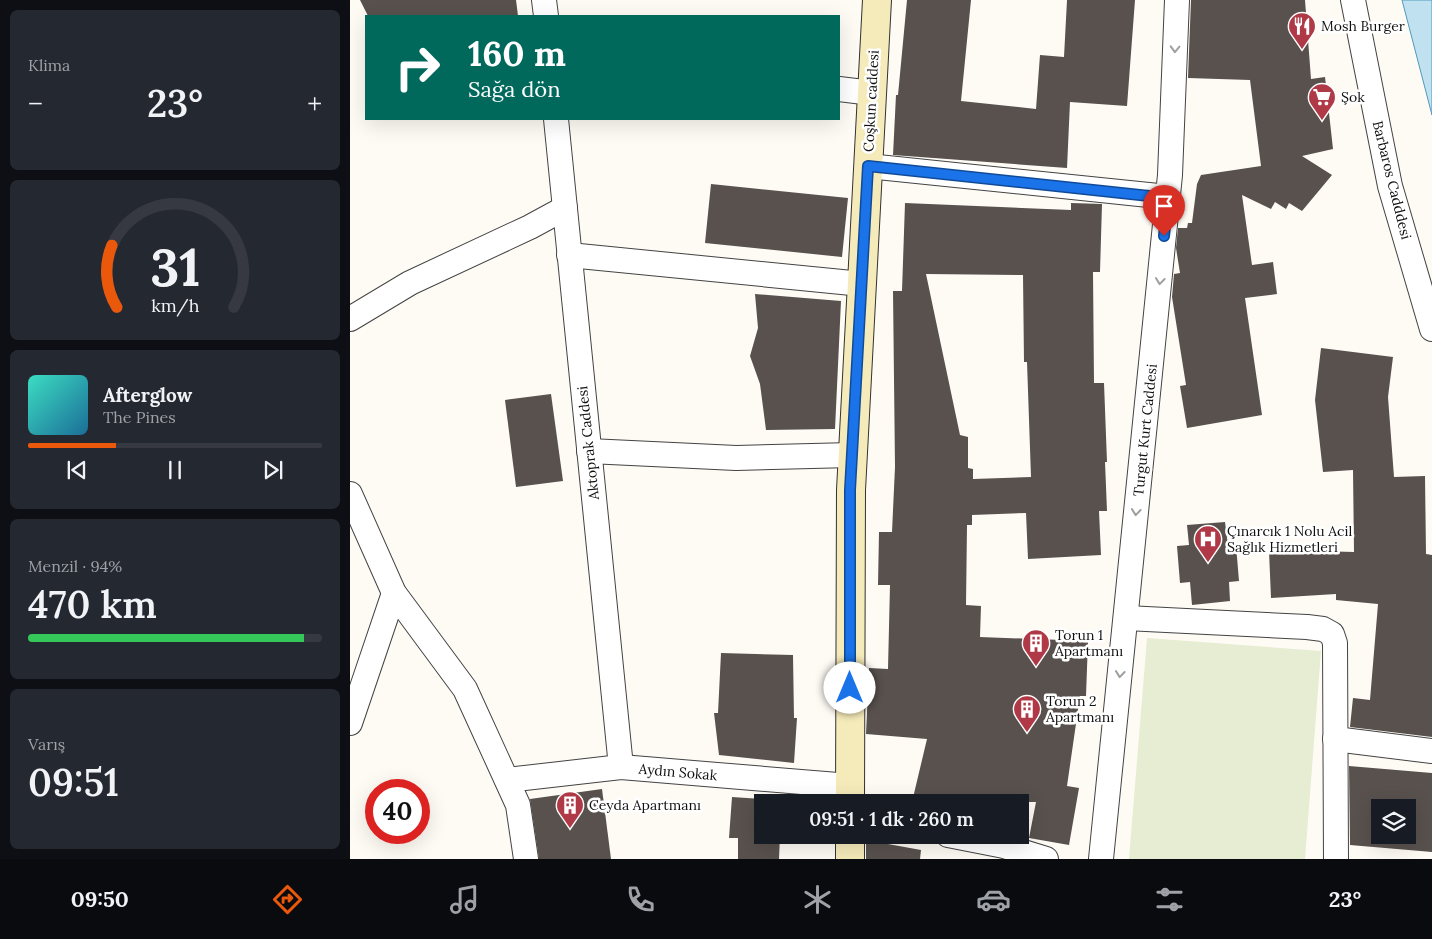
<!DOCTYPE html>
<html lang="tr">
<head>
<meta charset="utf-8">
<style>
  :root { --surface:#171b24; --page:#242831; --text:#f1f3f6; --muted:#9ea1a6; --line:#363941; --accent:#ea580c }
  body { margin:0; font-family:Lora,serif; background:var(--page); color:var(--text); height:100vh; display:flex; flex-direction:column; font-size:19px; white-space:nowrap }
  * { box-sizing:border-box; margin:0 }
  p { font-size:16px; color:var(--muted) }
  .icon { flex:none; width:28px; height:28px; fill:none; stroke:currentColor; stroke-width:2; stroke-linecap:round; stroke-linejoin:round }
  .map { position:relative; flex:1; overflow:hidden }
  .side { display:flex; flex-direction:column; gap:10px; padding:10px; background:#0d0f14; width:350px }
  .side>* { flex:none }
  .top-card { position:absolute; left:15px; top:15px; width:475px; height:105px; border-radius:0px; box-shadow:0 5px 20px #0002; background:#00695c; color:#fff; overflow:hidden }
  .fabs { position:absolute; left:1021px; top:799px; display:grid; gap:10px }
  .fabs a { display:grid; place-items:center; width:45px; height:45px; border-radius:0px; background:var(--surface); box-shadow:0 5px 20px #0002; font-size:25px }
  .speed { position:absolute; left:15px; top:779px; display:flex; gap:10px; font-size:25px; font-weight:700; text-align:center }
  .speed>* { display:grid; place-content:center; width:65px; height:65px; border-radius:50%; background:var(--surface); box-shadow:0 5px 20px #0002; line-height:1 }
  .speed .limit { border:8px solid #d22; background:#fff; color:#111 }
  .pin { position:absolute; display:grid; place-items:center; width:42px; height:42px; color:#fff; margin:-51px -21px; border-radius:50% 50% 50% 0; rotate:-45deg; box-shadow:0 0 5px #0007 }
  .pin .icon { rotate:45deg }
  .me { position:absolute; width:55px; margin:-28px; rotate:0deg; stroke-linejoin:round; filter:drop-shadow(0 0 4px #0008) }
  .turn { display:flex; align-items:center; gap:18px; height:105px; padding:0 20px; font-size:22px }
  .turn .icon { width:65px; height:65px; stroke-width:2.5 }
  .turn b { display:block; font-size:35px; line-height:42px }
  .big { font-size:38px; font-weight:600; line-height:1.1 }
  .side .card { flex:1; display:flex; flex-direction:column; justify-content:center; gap:8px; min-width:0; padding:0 18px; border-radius:8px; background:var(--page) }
  .side .dial { align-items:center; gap:0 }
  .dial svg { height:130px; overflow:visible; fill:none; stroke:var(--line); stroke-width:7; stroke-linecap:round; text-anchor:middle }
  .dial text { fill:var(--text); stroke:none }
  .song { display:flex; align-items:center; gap:15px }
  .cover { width:60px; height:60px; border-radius:8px; background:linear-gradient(135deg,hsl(170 70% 55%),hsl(200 70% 35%)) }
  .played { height:5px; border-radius:2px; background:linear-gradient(90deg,var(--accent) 30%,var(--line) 30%) }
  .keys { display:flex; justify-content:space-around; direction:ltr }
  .heat { display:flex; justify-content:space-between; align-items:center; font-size:28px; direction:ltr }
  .charge { height:8px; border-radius:4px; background:linear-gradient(90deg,#34c759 94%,var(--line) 0) }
  .trip { position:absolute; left:404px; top:794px; width:275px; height:50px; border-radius:0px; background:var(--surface); box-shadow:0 5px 20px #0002; font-weight:600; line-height:50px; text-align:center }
  .tab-bar { display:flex; height:80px; justify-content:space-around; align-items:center; background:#090b0e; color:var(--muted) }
  .tab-bar .icon { width:35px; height:35px }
  .tab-bar .current { color:var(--accent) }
  .tab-bar b { font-size:22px; color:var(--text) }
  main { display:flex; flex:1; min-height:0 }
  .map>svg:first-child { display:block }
</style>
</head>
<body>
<main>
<section class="side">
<div class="card"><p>Klima</p>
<div class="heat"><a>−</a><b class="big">23°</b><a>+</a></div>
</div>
<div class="card dial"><svg viewBox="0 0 100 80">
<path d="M14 69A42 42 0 1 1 86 69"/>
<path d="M14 69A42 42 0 0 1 11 31" stroke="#ea580c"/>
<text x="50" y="56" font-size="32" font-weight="700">31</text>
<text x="50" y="72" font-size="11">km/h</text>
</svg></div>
<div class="card">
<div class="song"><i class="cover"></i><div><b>Afterglow</b><p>The Pines</p></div></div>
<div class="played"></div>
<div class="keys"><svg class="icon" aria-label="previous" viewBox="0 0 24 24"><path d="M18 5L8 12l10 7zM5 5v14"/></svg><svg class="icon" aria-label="pause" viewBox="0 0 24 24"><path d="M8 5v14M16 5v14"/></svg><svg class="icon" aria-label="next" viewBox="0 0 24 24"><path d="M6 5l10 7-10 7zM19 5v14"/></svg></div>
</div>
<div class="card"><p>Menzil · 94%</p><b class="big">470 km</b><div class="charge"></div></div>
<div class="card"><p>Varış</p><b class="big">09:51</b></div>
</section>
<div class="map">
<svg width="1082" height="859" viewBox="0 0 1082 859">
  <rect width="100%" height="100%" fill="#fefbf5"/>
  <!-- pitch -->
  <polygon fill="#e6edd2" points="797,638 971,651 955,859 779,859"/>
  <!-- water -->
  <polygon fill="#c0e1ef" stroke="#5099bd" points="1052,0 1082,0 1082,115"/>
  <!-- building -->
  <g fill="#58514e" fill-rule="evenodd">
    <polygon points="10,0 166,0 168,16 18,16"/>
    <polygon points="557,0 621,0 611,101 686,109 690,55 714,57 717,0 785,0 777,106 720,102 717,168 543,155 546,95 548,95"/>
    <polygon points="841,0 955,0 961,79 975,77 983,149 952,156 982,175 952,211 939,203 936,209 925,202 921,209 892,195 902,265 923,262 927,294 895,298 912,415 837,428 830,386 836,385 822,297 824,274 830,273 826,248 828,228 837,228 838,223 842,223 847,184 851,175 911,166 900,80 838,78"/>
    <polygon points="361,184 498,198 492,257 355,243"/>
    <path d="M555,203L721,210V203L752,204L750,272H743L744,383H754L757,462H755L757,511H749L751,555L678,559L676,513L622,515V525H617L616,605L631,606L630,637L738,641L736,696H730L717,786L729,788L719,845L679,838L686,802H562L577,739L516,734L519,668L538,669L540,585H528L529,532H542L545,467L543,291H552ZM576,274L673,275L674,362H677L681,477L623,479V469L618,468V437L610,435Z"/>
    <polygon points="405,294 491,301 485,429 416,430 410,384 400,356 408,328"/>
    <polygon points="971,348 1043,357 1038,397 1044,477 1075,476 1076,554 1082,555 1082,737 1000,727 1003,698 1020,700 1028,604 986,600 986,594 921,598 919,551 967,549 967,551 1004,552 1003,470 973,472 965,400"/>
    <polygon points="201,394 213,481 166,487 155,400"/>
    <polygon points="875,522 878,546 886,545 889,581 879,582 880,601 842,605 840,582 830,583 827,546 839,545 837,525"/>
    <polygon points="371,653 443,655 444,718 447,718 444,763 369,755 364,713 368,713"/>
    <path d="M999,766L1082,773V852L1000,845ZM1030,808H1058V835H1030Z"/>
    <polygon points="252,789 261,859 189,859 180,799"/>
    <polygon points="382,797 412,799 412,835 430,835 429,859 388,859 388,838 379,838"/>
    <polygon points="516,840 571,850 570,859 516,859"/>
  </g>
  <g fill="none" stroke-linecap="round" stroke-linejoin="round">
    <!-- street casing -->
    <g stroke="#434343" stroke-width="26">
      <g id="street">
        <polyline points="194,0 196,16"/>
        <polyline points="1003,0 1040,186 1082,329"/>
        <polyline points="489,89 522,93"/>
        <polyline points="206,119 271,767"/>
        <polyline points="518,166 818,197"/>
        <polyline points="219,255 512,284"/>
        <polyline points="0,319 60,283 180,227 215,208"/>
        <polyline points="239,451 386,458 502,455"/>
        <polyline points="0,494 44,593 115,689 168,805 176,859"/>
        <polyline points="776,618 957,627 973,629 982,634 985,643 986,859"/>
        <polyline points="0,723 44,593"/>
        <polyline points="985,739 1082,751"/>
        <polyline points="157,780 271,767 500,786"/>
        <polyline points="598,835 654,846 696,859"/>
        <polyline points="751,859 820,175 827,0"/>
      </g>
    </g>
    <!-- secondary casing -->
    <g stroke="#323232" stroke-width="30">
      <g id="secondary">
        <polyline points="500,802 501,490 527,0"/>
        <polyline points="500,859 500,835"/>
      </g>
    </g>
    <!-- street -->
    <use href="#street" stroke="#fff" stroke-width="24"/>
    <!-- secondary -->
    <use href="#secondary" stroke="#f5eab9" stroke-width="28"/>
  </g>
  <!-- one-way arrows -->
  <defs><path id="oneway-chevron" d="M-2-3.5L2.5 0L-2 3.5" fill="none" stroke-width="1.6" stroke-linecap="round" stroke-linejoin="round" transform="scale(1.25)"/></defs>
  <g stroke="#9f9f9f">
    <use href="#oneway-chevron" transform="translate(825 49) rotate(92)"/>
    <use href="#oneway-chevron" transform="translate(810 281) rotate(96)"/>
    <use href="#oneway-chevron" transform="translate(786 512) rotate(96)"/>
    <use href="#oneway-chevron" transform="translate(770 674) rotate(96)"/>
  </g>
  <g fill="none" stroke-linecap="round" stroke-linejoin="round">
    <!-- route casing -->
    <g stroke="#114b97" stroke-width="12">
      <polyline id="route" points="500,688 500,490 518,166 818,198 814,236"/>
    </g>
    <!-- route -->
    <use href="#route" stroke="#1a73e8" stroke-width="9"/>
  </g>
  <!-- icons -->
  <defs>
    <g id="restaurant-pin" transform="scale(1.4375)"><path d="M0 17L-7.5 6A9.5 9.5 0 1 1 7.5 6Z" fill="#b03947" stroke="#fff"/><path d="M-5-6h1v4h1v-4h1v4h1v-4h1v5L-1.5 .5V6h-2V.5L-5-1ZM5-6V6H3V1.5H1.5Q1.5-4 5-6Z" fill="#fff"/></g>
    <g id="supermarket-pin" transform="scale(1.4375)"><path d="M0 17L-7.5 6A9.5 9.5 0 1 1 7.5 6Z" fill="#b03947" stroke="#fff"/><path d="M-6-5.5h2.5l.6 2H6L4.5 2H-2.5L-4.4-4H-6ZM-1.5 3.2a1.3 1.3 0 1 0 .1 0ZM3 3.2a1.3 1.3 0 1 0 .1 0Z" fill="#fff"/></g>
    <g id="hospital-pin" transform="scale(1.4375)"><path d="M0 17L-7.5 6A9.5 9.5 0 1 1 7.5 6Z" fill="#b03947" stroke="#fff"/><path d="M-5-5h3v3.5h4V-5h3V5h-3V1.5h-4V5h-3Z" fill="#fff"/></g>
    <g id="building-pin" transform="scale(1.4375)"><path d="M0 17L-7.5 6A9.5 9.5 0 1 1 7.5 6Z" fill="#b03947" stroke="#fff"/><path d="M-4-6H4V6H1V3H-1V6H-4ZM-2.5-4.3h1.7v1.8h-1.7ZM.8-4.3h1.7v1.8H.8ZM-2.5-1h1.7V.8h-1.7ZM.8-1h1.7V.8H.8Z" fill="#fff"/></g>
  </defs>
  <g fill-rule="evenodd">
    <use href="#restaurant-pin" x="952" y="26"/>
    <use href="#supermarket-pin" x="972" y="97"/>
    <use href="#hospital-pin" x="858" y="539"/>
    <use href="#building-pin" x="686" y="643"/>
    <use href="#building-pin" x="677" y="709"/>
    <use href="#building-pin" x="220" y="805"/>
  </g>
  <g text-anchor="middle" stroke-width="5" stroke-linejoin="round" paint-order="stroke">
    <!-- poi labels -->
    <g font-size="14" fill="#101010" stroke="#fff" text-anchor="start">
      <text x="971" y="31">Mosh Burger</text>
      <text x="991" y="102">Şok</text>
      <text x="877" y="536">Çınarcık 1 Nolu Acil<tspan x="877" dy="16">Sağlık Hizmetleri</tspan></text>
      <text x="705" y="640">Torun 1<tspan x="705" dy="16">Apartmanı</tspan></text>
      <text x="696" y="706">Torun 2<tspan x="696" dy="16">Apartmanı</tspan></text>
      <text x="239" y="810">Ceyda Apartmanı</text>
    </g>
    <!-- street labels -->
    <g font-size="14" fill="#101010" stroke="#fff">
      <text transform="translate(521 101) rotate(-87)" y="5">Coşkun caddesi</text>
      <text transform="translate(1042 180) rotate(76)" y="5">Barbaros Cadddesi</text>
      <text transform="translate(795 430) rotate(-84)" y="5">Turgut Kurt Caddesi</text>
      <text transform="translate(238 443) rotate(-96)" y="5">Aktoprak Caddesi</text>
      <text transform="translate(328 772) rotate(5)" y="5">Aydın Sokak</text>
    </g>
  </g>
</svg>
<div class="fabs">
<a><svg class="icon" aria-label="layers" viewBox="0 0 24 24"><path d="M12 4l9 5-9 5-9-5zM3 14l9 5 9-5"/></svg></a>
</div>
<div class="speed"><div class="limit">40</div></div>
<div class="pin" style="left:814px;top:236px;background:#d93025"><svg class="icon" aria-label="arrive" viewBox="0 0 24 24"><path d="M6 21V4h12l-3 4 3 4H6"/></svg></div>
<svg class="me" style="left:500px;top:688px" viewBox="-20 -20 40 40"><circle r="19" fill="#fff"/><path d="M0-13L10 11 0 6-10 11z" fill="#1a73e8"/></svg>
<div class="trip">09:51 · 1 dk · 260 m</div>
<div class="top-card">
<div class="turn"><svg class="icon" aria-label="right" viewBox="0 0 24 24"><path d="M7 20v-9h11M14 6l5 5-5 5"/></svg><div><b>160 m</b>Sağa dön</div></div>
</div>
</div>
</main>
<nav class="tab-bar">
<b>09:50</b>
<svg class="icon current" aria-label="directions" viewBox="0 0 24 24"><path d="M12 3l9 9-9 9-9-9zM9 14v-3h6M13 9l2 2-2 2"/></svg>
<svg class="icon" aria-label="music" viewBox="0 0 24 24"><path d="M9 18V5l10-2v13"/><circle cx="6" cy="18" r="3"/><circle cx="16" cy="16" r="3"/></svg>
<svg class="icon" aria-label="phone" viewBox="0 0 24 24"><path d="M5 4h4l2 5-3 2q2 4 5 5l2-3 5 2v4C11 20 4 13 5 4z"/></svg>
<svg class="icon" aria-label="climate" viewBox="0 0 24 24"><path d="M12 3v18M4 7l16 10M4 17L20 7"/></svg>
<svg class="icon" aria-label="car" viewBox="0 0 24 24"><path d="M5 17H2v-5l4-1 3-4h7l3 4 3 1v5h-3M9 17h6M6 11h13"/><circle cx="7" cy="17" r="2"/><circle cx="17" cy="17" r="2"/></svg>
<svg class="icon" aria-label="filters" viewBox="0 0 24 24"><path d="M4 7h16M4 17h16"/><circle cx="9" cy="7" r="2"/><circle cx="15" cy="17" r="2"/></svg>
<b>23°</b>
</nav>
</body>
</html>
